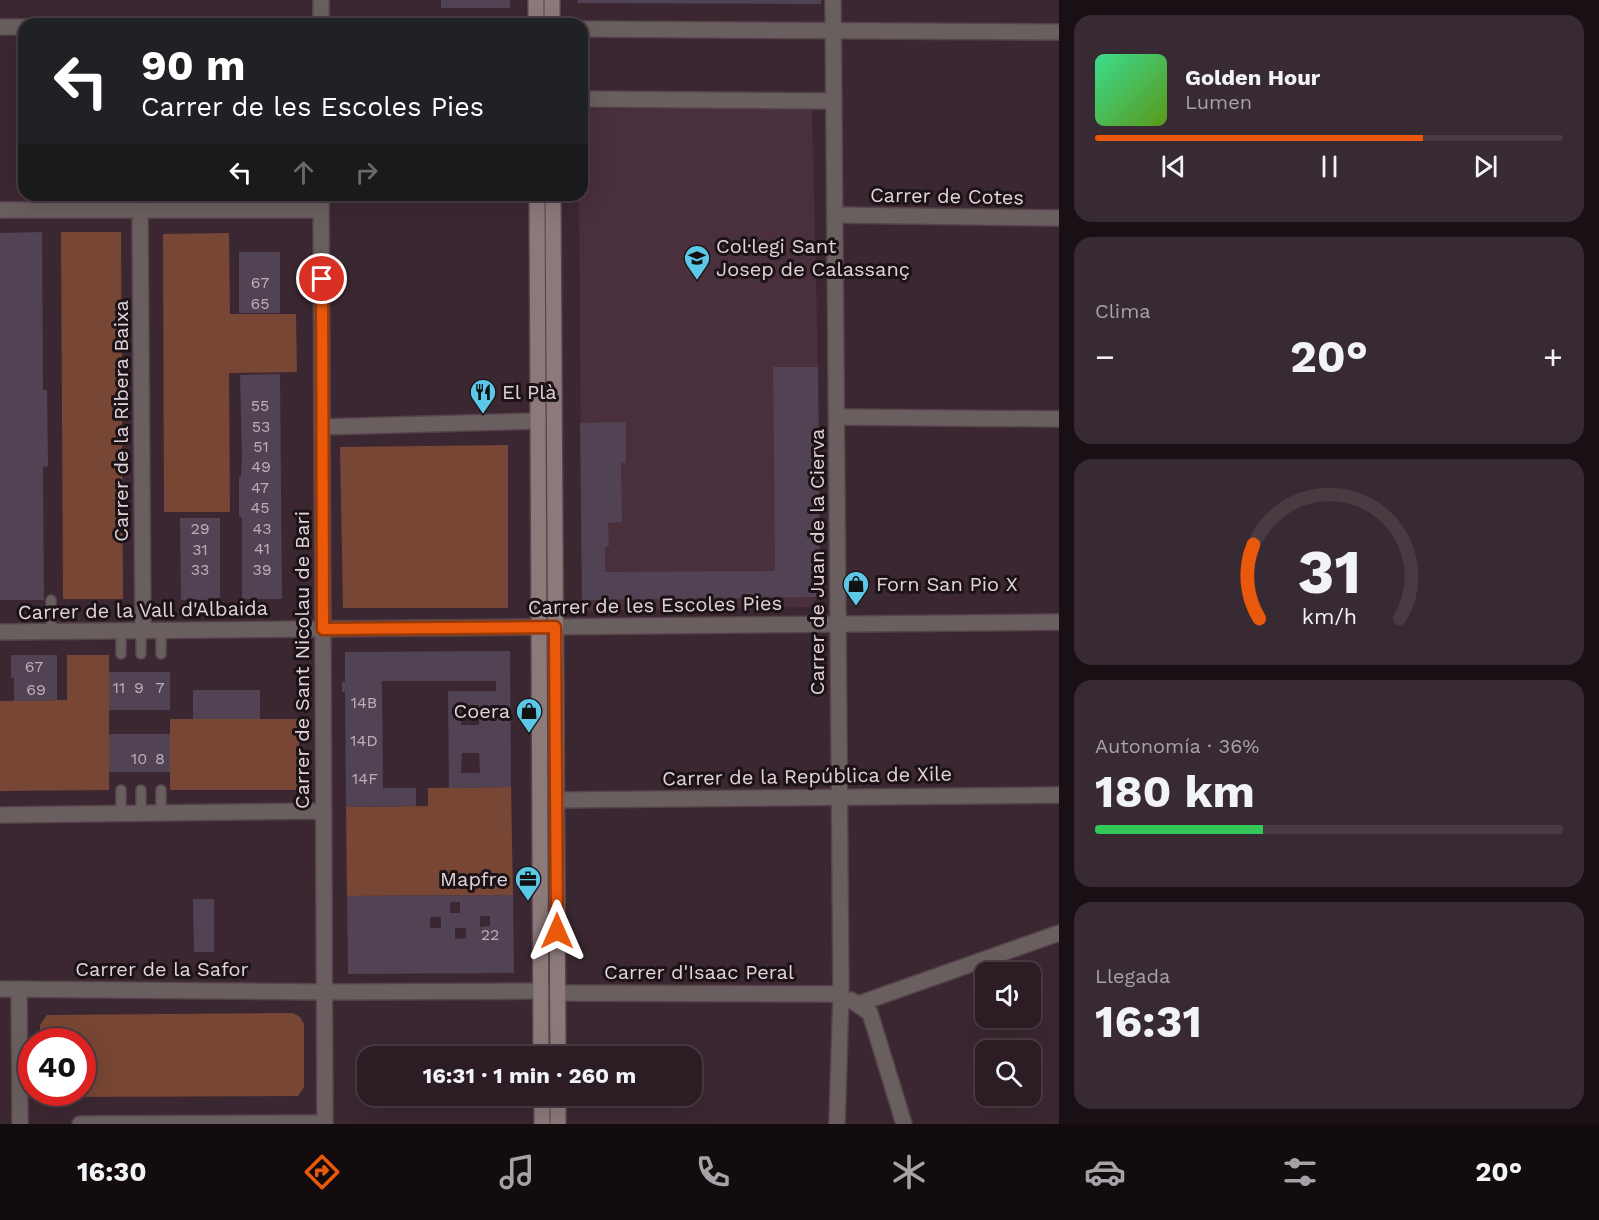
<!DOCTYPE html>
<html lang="es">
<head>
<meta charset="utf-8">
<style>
  :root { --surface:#2c1d25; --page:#382a32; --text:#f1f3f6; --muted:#a6a2a7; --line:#483b42; --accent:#ea580c }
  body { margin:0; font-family:"Work Sans",sans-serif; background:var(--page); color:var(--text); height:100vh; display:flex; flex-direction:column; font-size:22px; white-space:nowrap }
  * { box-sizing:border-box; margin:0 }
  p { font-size:20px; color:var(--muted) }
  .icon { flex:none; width:33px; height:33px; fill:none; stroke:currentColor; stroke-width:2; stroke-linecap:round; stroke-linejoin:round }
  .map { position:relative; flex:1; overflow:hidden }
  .panel { display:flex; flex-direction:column; gap:15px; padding:15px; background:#181014; width:540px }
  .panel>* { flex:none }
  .hud { position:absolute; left:18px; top:18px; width:570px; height:183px; border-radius:18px; box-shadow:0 6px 24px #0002,0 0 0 2px var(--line); background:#202124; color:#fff; overflow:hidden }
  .fabs { position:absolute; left:975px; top:962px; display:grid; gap:12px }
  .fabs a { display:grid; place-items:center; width:66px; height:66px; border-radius:12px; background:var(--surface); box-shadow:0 6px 24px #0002,0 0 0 2px var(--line); font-size:30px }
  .speed { position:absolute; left:18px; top:1028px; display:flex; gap:12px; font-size:30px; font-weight:700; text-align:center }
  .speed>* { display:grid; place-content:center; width:78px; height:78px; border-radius:50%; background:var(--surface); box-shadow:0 6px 24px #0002,0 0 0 2px var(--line); line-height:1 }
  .speed .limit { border:9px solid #d22; background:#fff; color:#111 }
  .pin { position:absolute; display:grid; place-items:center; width:51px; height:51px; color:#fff; margin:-26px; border:3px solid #fff; border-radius:50%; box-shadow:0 2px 6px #0007 }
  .me { position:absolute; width:66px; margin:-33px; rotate:0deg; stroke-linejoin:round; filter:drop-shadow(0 0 4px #0008) }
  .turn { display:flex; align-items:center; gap:21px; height:126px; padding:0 24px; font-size:27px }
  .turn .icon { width:78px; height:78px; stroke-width:2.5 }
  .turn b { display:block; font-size:42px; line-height:51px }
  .lanes { display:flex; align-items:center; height:57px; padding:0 24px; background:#0003; justify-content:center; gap:30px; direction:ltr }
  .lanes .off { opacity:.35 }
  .big { font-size:45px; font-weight:700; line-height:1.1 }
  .panel .card { flex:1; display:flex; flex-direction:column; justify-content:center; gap:9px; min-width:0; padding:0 21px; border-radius:18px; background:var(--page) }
  .panel .dial { align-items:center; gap:0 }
  .dial svg { height:156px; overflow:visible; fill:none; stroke:var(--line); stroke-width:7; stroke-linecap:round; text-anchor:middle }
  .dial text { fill:var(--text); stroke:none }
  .song { display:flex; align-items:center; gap:18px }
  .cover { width:72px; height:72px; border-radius:9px; background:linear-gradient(135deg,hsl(150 70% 55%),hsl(90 70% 35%)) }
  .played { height:6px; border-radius:3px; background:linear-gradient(90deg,var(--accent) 70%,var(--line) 70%) }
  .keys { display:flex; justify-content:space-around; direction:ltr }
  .heat { display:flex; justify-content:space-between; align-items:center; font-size:33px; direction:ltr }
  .charge { height:9px; border-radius:4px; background:linear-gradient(90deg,#34c759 36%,var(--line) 0) }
  .trip { position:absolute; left:357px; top:1046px; width:345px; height:60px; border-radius:18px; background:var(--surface); box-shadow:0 6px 24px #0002,0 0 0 2px var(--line); font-weight:700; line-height:60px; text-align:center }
  .tab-bar { display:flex; height:96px; justify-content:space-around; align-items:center; background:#120c0f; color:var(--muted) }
  .tab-bar .icon { width:42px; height:42px }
  .tab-bar .active { color:var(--accent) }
  .tab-bar b { font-size:27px; color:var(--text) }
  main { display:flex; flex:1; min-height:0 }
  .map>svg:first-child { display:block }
</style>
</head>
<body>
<main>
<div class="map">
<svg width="1059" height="1124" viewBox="0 0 1059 1124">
  <rect width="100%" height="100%" fill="#3b2731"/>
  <!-- built -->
  <polygon fill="#4a2f3c" points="582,109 812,109 818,367 820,594 810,607 580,611 582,600 579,195 582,195"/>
  <!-- green -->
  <g fill="#784634">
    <polygon points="61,232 121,232 123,599 63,599"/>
    <polygon points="229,233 230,314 296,314 297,372 229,373 230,512 164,512 163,234"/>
    <polygon points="508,445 508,608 343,608 340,447"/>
    <polygon points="67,655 109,655 109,790 0,791 0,701 67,700"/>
    <rect x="170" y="719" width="129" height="71"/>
    <polygon points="511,787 513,895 347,896 346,807 428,806 428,788"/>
    <polygon points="293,1013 300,1017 304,1024 304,1087 298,1096 51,1097 42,1092 82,1092 82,1041 40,1041 40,1025 47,1015"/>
  </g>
  <!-- building -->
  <g fill="#514353" fill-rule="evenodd">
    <rect x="441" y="0" width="69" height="8"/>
    <polygon points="578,0 821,0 821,4 578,3"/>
    <polygon points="42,232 43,390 47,390 48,466 43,467 44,600 0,600 0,233"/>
    <rect x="239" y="252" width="41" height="61"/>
    <polygon points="773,367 818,367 820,594 817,597 582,600 580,423 626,422 626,463 621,463 622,522 608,523 609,546 605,547 605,572 775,571"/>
    <polygon points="280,374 282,599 242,599 242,517 239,517 239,477 241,477 242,456 240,375"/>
    <polygon points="180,518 220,518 220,600 181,600"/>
    <path d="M510,651L511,787L449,788L448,691H496V681H382L383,788H416V806L346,807L345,692H342V682H345V652ZM461,705H479V725H461ZM462,753H479L480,773H461Z"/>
    <polygon points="11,655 57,655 57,700 14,701 14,678 11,678"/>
    <rect x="109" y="672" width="61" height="38"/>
    <rect x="193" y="690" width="67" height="29"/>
    <rect x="109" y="734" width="61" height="38"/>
    <path d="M513,895L514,973L348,974L347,896ZM450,902H460V913H450ZM480,916H490V926L480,927ZM430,917H441V928H430ZM455,928H466V938L455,939Z"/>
    <polygon points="193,899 214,899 214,952 194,952"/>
  </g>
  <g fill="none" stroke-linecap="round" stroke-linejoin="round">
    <!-- lane casing -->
    <g stroke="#55434c" stroke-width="12">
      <g id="lane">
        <polyline points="51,600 51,632"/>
        <polyline points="121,631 121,654"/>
        <polyline points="141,631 141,654"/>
        <polyline points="161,631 161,654"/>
        <polyline points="141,790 141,813"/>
        <polyline points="161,790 161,813"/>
        <polyline points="121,813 121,790"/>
      </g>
    </g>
    <!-- street casing -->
    <g stroke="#55434c" stroke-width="18">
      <g id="street">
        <polyline points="833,0 841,994 837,1124"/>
        <polyline points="321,24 321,0"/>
        <polyline points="0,27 24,27"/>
        <polyline points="582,29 1059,32"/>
        <polyline points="582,99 834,101"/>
        <polyline points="321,195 325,1124"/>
        <polyline points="0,210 321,210"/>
        <polyline points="140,210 143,631"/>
        <polyline points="835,215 1059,218"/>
        <polyline points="837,417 1059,419"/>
        <polyline points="322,427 538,421"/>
        <polyline points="0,632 1059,622"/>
        <polyline points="556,800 1059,795"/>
        <polyline points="0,815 324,811"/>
        <polyline points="0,989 324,992 541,991"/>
        <polyline points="19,989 20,1124"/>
        <polyline points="557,993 841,994"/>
        <polyline points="851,1000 870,1013 904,1124"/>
        <polyline points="858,1004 1059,933"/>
        <polyline points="80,1124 325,1123"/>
      </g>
    </g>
    <!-- secondary casing -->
    <g stroke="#55434c" stroke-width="18">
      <g id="secondary">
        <polyline points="536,0 536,24"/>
        <polyline points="552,0 552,24"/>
        <polyline points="537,195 541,1056"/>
        <polyline points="553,195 558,1056"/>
        <polyline points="542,1095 542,1124"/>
        <polyline points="558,1095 558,1124"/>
      </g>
    </g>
    <!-- lane -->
    <use href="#lane" stroke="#6a5f5f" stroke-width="9"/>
    <!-- street -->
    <use href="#street" stroke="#6a5f5f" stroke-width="15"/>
    <!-- secondary -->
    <use href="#secondary" stroke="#8c7a7b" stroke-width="15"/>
  </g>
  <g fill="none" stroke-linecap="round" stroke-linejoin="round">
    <!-- route casing -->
    <g stroke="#983908" stroke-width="15">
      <polyline id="route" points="322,279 323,629 555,627 557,931"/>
    </g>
    <!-- route -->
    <use href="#route" stroke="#ea580c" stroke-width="10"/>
  </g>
  <!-- icons -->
  <defs>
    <g id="school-pin" transform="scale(1.35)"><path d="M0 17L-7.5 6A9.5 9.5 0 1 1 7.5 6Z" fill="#5bc8e7" stroke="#1c1317"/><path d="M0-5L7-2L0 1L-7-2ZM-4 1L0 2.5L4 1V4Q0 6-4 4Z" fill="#111"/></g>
    <g id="restaurant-pin" transform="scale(1.35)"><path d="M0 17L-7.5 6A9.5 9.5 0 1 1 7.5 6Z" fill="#5bc8e7" stroke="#1c1317"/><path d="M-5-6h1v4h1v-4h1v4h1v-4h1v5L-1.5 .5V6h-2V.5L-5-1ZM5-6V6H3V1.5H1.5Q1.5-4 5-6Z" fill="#111"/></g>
    <g id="shop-pin" transform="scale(1.35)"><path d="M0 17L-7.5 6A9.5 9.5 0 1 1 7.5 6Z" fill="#5bc8e7" stroke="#1c1317"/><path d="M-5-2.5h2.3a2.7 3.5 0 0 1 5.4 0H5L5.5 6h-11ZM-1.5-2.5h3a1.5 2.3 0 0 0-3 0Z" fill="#111"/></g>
    <g id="office-pin" transform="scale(1.35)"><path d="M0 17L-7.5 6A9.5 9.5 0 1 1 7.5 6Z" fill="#5bc8e7" stroke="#1c1317"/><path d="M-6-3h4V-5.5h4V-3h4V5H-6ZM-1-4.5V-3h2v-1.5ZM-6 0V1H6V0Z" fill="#111"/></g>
  </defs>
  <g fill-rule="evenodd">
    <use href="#school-pin" x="697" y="258"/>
    <use href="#restaurant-pin" x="483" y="392"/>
    <use href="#shop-pin" x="856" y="584"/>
    <use href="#shop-pin" x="529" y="711"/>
    <use href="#office-pin" x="528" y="879"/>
  </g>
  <g text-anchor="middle" stroke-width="6" stroke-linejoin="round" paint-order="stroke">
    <!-- number labels -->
    <g font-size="16" fill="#bcafb8">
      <text x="260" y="288">67</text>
      <text x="260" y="309">65</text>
      <text x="260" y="411">55</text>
      <text x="261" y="432">53</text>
      <text x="261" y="452">51</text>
      <text x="261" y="472">49</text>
      <text x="260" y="493">47</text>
      <text x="260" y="513">45</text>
      <text x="200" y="534">29</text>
      <text x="262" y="534">43</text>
      <text x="262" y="554">41</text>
      <text x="200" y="555">31</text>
      <text x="200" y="575">33</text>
      <text x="262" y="575">39</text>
      <text x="34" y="672">67</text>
      <text x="119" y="693">11</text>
      <text x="139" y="693">9</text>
      <text x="160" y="693">7</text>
      <text x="36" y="695">69</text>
      <text x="364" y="708">14B</text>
      <text x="364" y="746">14D</text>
      <text x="139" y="764">10</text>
      <text x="160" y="764">8</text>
      <text x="365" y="784">14F</text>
      <text x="490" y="940">22</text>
    </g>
    <!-- street labels -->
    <g font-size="20" fill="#e0d3d9" stroke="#1c1317">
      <text transform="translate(947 196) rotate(1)" y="7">Carrer de Cotes</text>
      <text transform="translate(121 421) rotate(-90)" y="7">Carrer de la Ribera Baixa</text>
      <text transform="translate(817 562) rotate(-90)" y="7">Carrer de Juan de la Cierva</text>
      <text transform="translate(655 605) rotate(-1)" y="7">Carrer de les Escoles Pies</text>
      <text transform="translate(143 610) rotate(-1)" y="7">Carrer de la Vall d'Albaida</text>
      <text transform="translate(302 660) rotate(-90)" y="7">Carrer de Sant Nicolau de Bari</text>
      <text transform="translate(807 776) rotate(-1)" y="7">Carrer de la República de Xile</text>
      <text x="162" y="976">Carrer de la Safor</text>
      <text x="699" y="979">Carrer d'Isaac Peral</text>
    </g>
    <!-- poi labels -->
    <g font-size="20" fill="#e0d3d9" stroke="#1c1317" text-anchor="start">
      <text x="716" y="253">Col·legi Sant<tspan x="716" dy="23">Josep de Calassanç</tspan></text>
      <text x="502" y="399">El Plà</text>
      <text x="876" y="591">Forn San Pio X</text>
      <text x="510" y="718" text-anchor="end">Coera</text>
      <text x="508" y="886" text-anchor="end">Mapfre</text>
    </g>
  </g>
</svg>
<div class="fabs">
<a><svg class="icon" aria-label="sound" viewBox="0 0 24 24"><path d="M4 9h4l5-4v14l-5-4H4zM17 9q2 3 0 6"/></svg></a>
<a><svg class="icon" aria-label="search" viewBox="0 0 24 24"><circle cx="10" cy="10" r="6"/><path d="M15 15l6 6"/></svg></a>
</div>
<div class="speed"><div class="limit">40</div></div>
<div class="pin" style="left:322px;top:279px;background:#d93025"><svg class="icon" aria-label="arrive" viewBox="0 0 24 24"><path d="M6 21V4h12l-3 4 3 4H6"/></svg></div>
<svg class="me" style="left:557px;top:931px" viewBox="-20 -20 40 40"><path d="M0-17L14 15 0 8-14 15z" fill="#ea580c" stroke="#fff" stroke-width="4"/></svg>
<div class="trip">16:31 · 1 min · 260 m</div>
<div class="hud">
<div class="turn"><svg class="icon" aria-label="left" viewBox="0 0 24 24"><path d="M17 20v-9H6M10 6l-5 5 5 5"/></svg><div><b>90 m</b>Carrer de les Escoles Pies</div></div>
<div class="lanes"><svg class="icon" aria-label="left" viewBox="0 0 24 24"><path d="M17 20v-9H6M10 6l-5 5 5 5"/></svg><svg class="icon off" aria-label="ahead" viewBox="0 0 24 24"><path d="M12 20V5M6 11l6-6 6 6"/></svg><svg class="icon off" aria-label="right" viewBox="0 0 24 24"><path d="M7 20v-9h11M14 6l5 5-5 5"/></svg></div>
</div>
</div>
<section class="panel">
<div class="card">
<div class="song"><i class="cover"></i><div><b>Golden Hour</b><p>Lumen</p></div></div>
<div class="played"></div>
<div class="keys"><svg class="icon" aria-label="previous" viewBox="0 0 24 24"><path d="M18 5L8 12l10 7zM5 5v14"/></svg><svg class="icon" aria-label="pause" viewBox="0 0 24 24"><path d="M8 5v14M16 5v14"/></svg><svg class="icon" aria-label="next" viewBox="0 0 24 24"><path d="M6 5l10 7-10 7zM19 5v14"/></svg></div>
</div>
<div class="card"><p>Clima</p>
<div class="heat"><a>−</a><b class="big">20°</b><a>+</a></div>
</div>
<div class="card dial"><svg viewBox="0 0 100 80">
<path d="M14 69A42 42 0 1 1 86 69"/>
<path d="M14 69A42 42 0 0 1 11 31" stroke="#ea580c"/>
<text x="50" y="56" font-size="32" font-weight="700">31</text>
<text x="50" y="72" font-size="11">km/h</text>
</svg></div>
<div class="card"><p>Autonomía · 36%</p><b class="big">180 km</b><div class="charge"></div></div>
<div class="card"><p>Llegada</p><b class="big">16:31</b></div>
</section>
</main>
<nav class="tab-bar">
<b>16:30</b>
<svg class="icon active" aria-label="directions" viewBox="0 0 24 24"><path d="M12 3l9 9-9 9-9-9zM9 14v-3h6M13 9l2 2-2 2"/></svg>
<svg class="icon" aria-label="music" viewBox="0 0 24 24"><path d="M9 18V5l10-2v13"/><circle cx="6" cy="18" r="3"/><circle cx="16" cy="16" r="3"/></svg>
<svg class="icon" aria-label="phone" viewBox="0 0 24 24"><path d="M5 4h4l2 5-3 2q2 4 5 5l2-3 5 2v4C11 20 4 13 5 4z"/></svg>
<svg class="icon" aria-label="climate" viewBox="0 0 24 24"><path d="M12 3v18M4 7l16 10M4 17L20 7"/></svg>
<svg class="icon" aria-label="car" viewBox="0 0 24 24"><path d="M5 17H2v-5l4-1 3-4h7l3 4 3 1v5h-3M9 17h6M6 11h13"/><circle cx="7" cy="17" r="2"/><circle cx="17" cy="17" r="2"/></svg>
<svg class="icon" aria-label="filters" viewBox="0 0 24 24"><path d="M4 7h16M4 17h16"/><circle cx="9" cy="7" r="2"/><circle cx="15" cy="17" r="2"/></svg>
<b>20°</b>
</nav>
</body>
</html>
